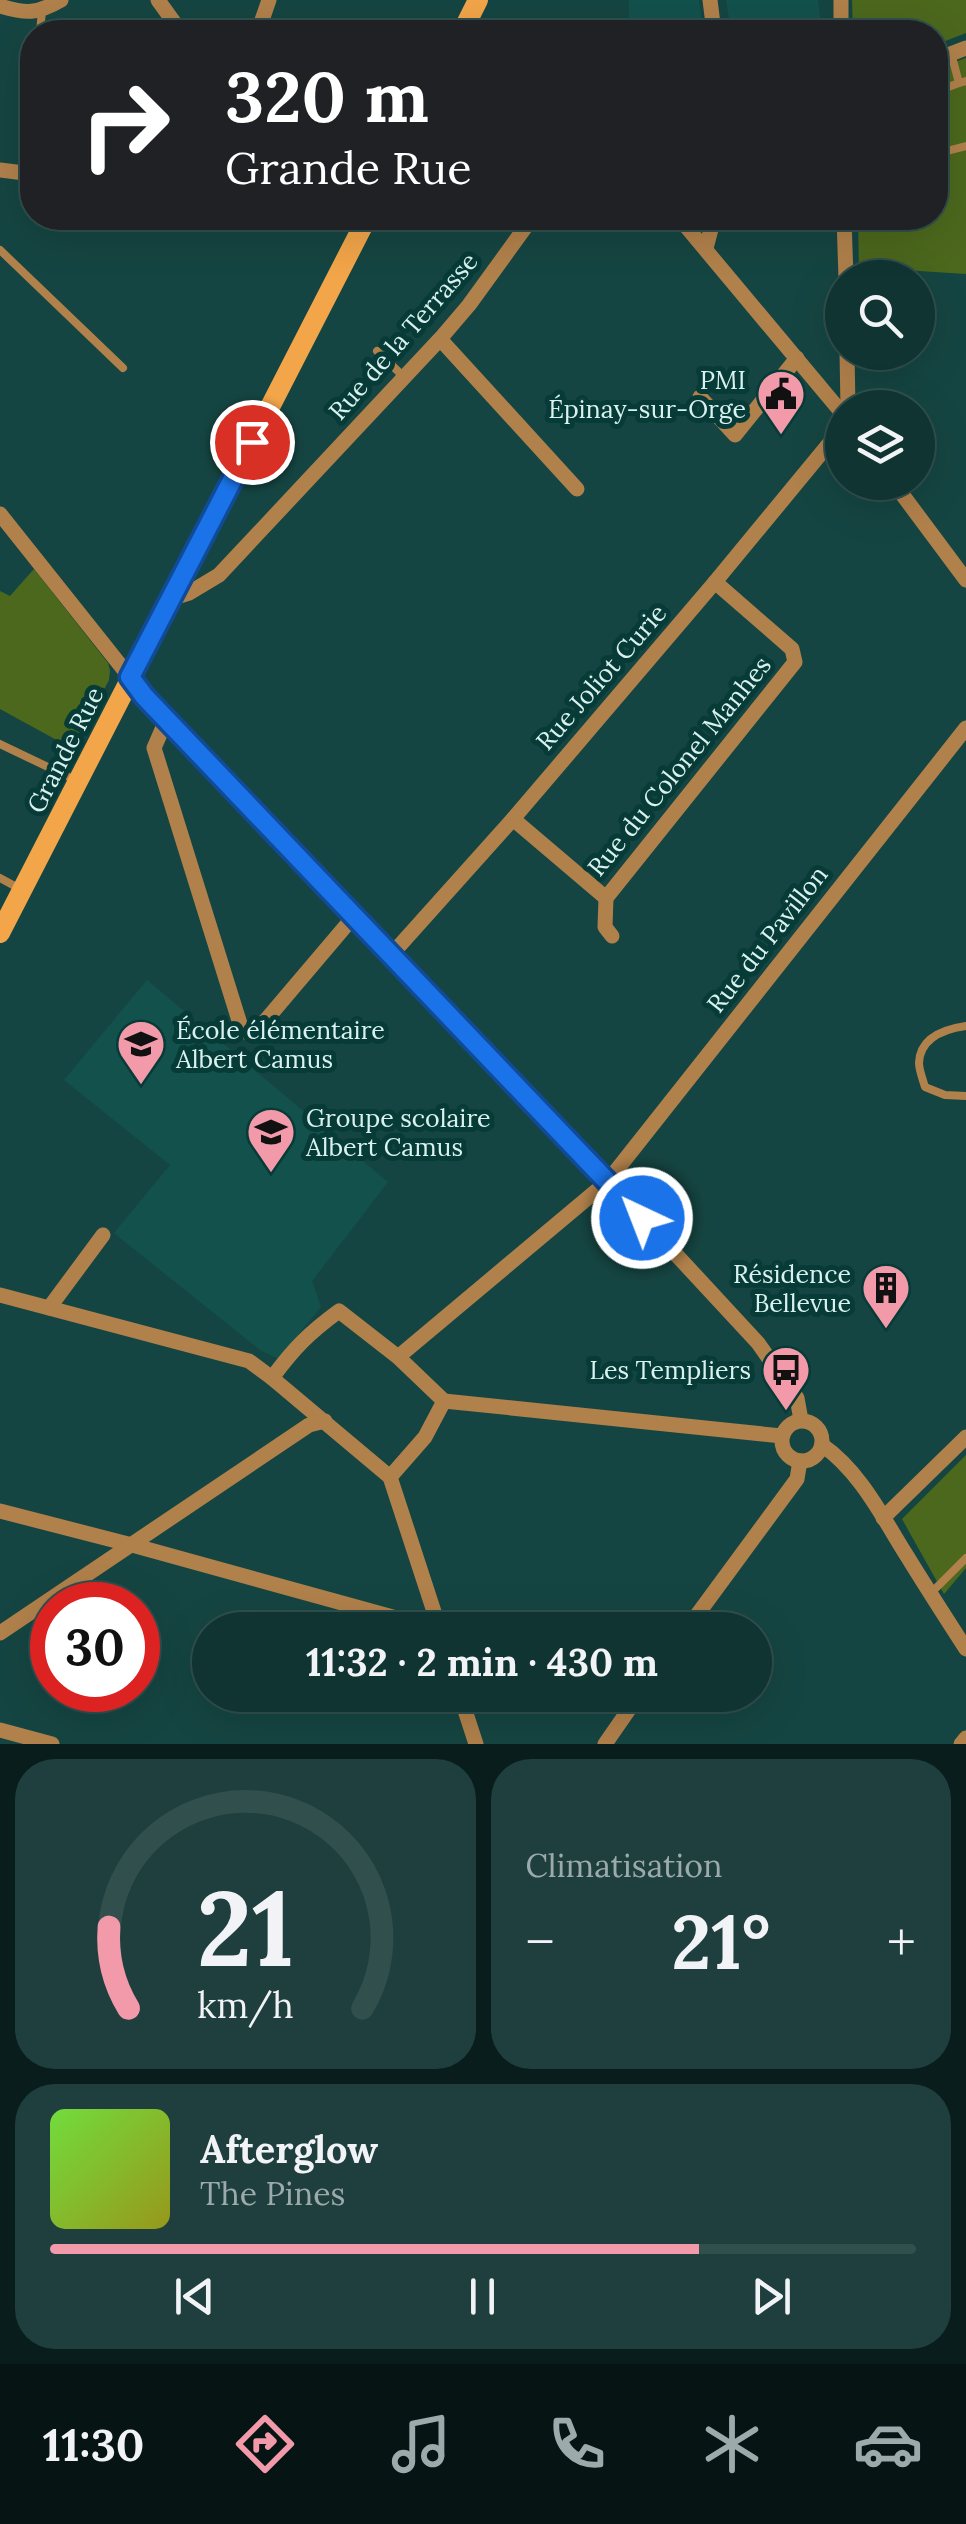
<!DOCTYPE html>
<html lang="fr">
<head>
<meta charset="utf-8">
<style>
  :root { --surface:#103432; --page:#1e3f3e; --text:#f1f3f6; --muted:#9caaac; --line:#304f4d; --accent:#f39aaa }
  body { margin:0; font-family:Lora,serif; background:var(--page); color:var(--text); height:100vh; display:flex; flex-direction:column; font-size:38px; white-space:nowrap }
  * { box-sizing:border-box; margin:0 }
  p { font-size:32px; color:var(--muted) }
  .icon { flex:none; width:55px; height:55px; fill:none; stroke:currentColor; stroke-width:2; stroke-linecap:round; stroke-linejoin:round }
  .map { position:relative; height:1744px; overflow:hidden }
  .panel { display:flex; flex-direction:column; gap:15px; padding:15px; background:#091d1c; flex:1 }
  .panel>* { flex:none }
  .banner { position:absolute; left:20px; top:20px; width:928px; height:210px; border-radius:40px; box-shadow:0 10px 40px #0002,0 0 0 2px var(--line); background:#202124; color:#fff; overflow:hidden }
  .tools { position:absolute; left:825px; top:260px; display:grid; gap:20px }
  .tools a { display:grid; place-items:center; width:110px; height:110px; border-radius:50%; background:var(--surface); box-shadow:0 10px 40px #0002,0 0 0 2px var(--line); font-size:50px }
  .speed { position:absolute; left:30px; top:1582px; display:flex; gap:20px; font-size:50px; font-weight:700; text-align:center }
  .speed>* { display:grid; place-content:center; width:130px; height:130px; border-radius:50%; background:var(--surface); box-shadow:0 10px 40px #0002,0 0 0 2px var(--line); line-height:1 }
  .speed .limit { border:15px solid #d22; background:#fff; color:#111 }
  .pin { position:absolute; display:grid; place-items:center; width:85px; height:85px; color:#fff; margin:-42px; border:5px solid #fff; border-radius:50%; box-shadow:0 2px 10px #0007 }
  .me { position:absolute; width:110px; margin:-55px; rotate:317deg; stroke-linejoin:round; filter:drop-shadow(0 0 8px #0008) }
  .turn { display:flex; align-items:center; gap:35px; height:210px; padding:0 40px; font-size:45px }
  .turn .icon { width:130px; height:130px; stroke-width:2.5 }
  .turn b { display:block; font-size:70px; line-height:85px }
  .big { font-size:75px; font-weight:800; line-height:1.1 }
  .panel .tile { flex:1; display:flex; flex-direction:column; justify-content:center; gap:15px; min-width:0; padding:0 35px; border-radius:40px; background:var(--page) }
  .panel .dial { align-items:center; gap:0 }
  .dial svg { height:260px; overflow:visible; fill:none; stroke:var(--line); stroke-width:7; stroke-linecap:round; text-anchor:middle }
  .dial text { fill:var(--text); stroke:none }
  .song { display:flex; align-items:center; gap:30px }
  .cover { width:120px; height:120px; border-radius:15px; background:linear-gradient(135deg,hsl(100 70% 55%),hsl(60 70% 35%)) }
  .played { height:10px; border-radius:5px; background:linear-gradient(90deg,var(--accent) 75%,var(--line) 75%) }
  .keys { display:flex; justify-content:space-around; direction:ltr }
  .heat { display:flex; justify-content:space-between; align-items:center; font-size:55px; direction:ltr }
  .panel .tiles { flex:1; display:grid; gap:15px; grid-template-columns:1fr 1fr }
  .tile:last-child { grid-column:span 2 }
  .trip { position:absolute; left:192px; top:1612px; width:580px; height:100px; border-radius:50px; background:var(--surface); box-shadow:0 10px 40px #0002,0 0 0 2px var(--line); font-weight:800; line-height:100px; text-align:center }
  .tab-bar { display:flex; height:160px; justify-content:space-around; align-items:center; background:#061514; color:var(--muted) }
  .tab-bar .icon { width:70px; height:70px }
  .tab-bar .active { color:var(--accent) }
  .tab-bar b { font-size:45px; color:var(--text) }
  .map>svg:first-child { display:block }
</style>
</head>
<body>
<div class="map">
<svg width="966" height="1744" viewBox="0 0 966 1744">
  <rect width="100%" height="100%" fill="#154542"/>
  <!-- built -->
  <g fill="#13514d">
    <polygon points="629,0 699,0 703,32 629,32"/>
    <polygon points="726,0 818,0 822,32 731,32"/>
    <polygon points="147,980 388,1182 312,1281 321,1307 278,1359 260,1350 114,1233 170,1165 64,1080"/>
  </g>
  <!-- green -->
  <g fill="#4c681d">
    <polygon points="852,0 966,0 966,33 935,45 935,32 853,32"/>
    <polygon points="966,58 966,274 903,270 859,271 858,218 935,218 935,69"/>
    <polygon points="34,569 108,663 110,670 109,680 73,749 0,709 0,591 10,596"/>
    <polygon points="966,1455 966,1568 944,1594 902,1519"/>
  </g>
  <g fill="none" stroke-linecap="round" stroke-linejoin="round">
    <!-- lane -->
    <g stroke="#b1814b" stroke-width="8">
      <polyline points="40,32 42,11"/>
      <polyline points="951,53 959,83 966,81"/>
      <polyline points="935,92 959,83"/>
      <polyline points="29,134 32,105"/>
      <polyline points="935,154 966,146"/>
      <polyline points="0,250 123,368"/>
      <polyline points="377,351 404,377"/>
      <polyline points="0,744 77,781"/>
      <polyline points="0,878 22,890"/>
      <path d="M966,1026C945,1029 920,1037 919,1063C919,1070 923,1080 925,1087L945,1095L966,1096"/>
      <polyline points="930,1594 966,1558"/>
    </g>
    <!-- street -->
    <g stroke="#b1814b" stroke-width="15">
      <polyline points="158,0 181,32"/>
      <polyline points="710,0 714,32"/>
      <polyline points="841,0 841,32"/>
      <path d="M0,6C26,14 37,14 61,0"/>
      <polyline points="261,23 269,0"/>
      <polyline points="935,60 966,48"/>
      <polyline points="0,170 32,174"/>
      <polyline points="679,218 842,413"/>
      <polyline points="844,218 846,278"/>
      <polyline points="706,248 714,218"/>
      <polyline points="440,339 577,489"/>
      <polyline points="847,352 848,408"/>
      <polyline points="700,397 735,435 797,358"/>
      <polyline points="893,482 966,580"/>
      <polyline points="0,514 144,695 608,1181 758,1343 797,1398 801,1420"/>
      <polyline points="170,599 189,593 219,575 440,339 469,305 532,218"/>
      <polyline points="167,718 154,748 241,1027 248,1033 260,1027 355,915"/>
      <polyline points="513,819 606,898 795,662 792,649 715,582"/>
      <polyline points="606,898 605,927 612,936"/>
      <polyline points="392,954 513,819 715,582 842,428"/>
      <polyline points="0,1295 249,1361 272,1378"/>
      <polyline points="49,1308 103,1235"/>
      <path d="M339,1311L398,1357L444,1401L425,1437L390,1477L272,1378C294,1348 309,1333 339,1311Z"/>
      <polyline points="398,1357 608,1181 966,728"/>
      <polyline points="444,1401 782,1436"/>
      <circle cx="802" cy="1441" r="20"/>
      <path d="M822,1445C860,1471 883,1518 907,1556C926,1587 946,1618 966,1649"/>
      <polyline points="390,1477 440,1630"/>
      <polyline points="0,1511 132,1545 440,1630"/>
      <polyline points="883,1518 966,1437"/>
      <polyline points="686,1630 797,1479 800,1461"/>
      <polyline points="0,1633 309,1425 325,1421"/>
      <polyline points="460,1695 476,1744"/>
      <polyline points="0,1730 52,1744"/>
      <polyline points="605,1744 639,1695"/>
      <polyline points="961,1744 966,1738"/>
    </g>
    <!-- secondary -->
    <g stroke="#f2a549" stroke-width="20">
      <polyline points="462,32 478,0"/>
      <polyline points="0,933 367,218"/>
    </g>
  </g>
  <g fill="none" stroke-linecap="round" stroke-linejoin="round">
    <!-- route casing -->
    <g stroke="#114b97" stroke-width="25">
      <polyline id="route" points="252,442 130,677 144,696 642,1218"/>
    </g>
    <!-- route -->
    <use href="#route" stroke="#1a73e8" stroke-width="18"/>
  </g>
  <!-- icons -->
  <defs>
    <g id="civic-pin" transform="scale(2.5)"><path d="M0 17L-7.5 6A9.5 9.5 0 1 1 7.5 6Z" fill="#f39aaa" stroke="#073b37"/><path d="M-.6-6.5H3V-4.5H.6V-3L4-1V1h2V6H-6V1h2V-1L-.6-3ZM-1.2 2.5V6h2.4V2.5Z" fill="#111"/></g>
    <g id="school-pin" transform="scale(2.5)"><path d="M0 17L-7.5 6A9.5 9.5 0 1 1 7.5 6Z" fill="#f39aaa" stroke="#073b37"/><path d="M0-5L7-2L0 1L-7-2ZM-4 1L0 2.5L4 1V4Q0 6-4 4Z" fill="#111"/></g>
    <g id="building-pin" transform="scale(2.5)"><path d="M0 17L-7.5 6A9.5 9.5 0 1 1 7.5 6Z" fill="#f39aaa" stroke="#073b37"/><path d="M-4-6H4V6H1V3H-1V6H-4ZM-2.5-4.3h1.7v1.8h-1.7ZM.8-4.3h1.7v1.8H.8ZM-2.5-1h1.7V.8h-1.7ZM.8-1h1.7V.8H.8Z" fill="#111"/></g>
    <g id="bus-pin" transform="scale(2.5)"><path d="M0 17L-7.5 6A9.5 9.5 0 1 1 7.5 6Z" fill="#f39aaa" stroke="#073b37"/><path d="M-5-6H5V4H4V6H2V4H-2V6H-4V4H-5ZM-3.5-4V0h7V-4ZM-3.5 1.2v1.5H-2V1.2ZM2 1.2v1.5H3.5V1.2Z" fill="#111"/></g>
  </defs>
  <g fill-rule="evenodd">
    <use href="#civic-pin" x="781" y="394"/>
    <use href="#school-pin" x="141" y="1044"/>
    <use href="#school-pin" x="271" y="1132"/>
    <use href="#building-pin" x="886" y="1288"/>
    <use href="#bus-pin" x="786" y="1370"/>
  </g>
  <g text-anchor="middle" stroke-width="10" stroke-linejoin="round" paint-order="stroke">
    <!-- street labels -->
    <g font-size="25" fill="#daf2ef" stroke="#073b37">
      <text transform="translate(403 336) rotate(-49)" y="9">Rue de la Terrasse</text>
      <text transform="translate(601 677) rotate(-49)" y="9">Rue Joliot Curie</text>
      <text transform="translate(65 750) rotate(-63)" y="9">Grande Rue</text>
      <text transform="translate(679 766) rotate(-51)" y="9">Rue du Colonel Manhes</text>
      <text transform="translate(767 939) rotate(-52)" y="9">Rue du Pavillon</text>
    </g>
    <!-- poi labels -->
    <g font-size="25" fill="#daf2ef" stroke="#073b37" text-anchor="end">
      <text x="746" y="389">PMI<tspan x="746" dy="29">Épinay-sur-Orge</tspan></text>
      <text x="176" y="1039" text-anchor="start">École élémentaire<tspan x="176" dy="29">Albert Camus</tspan></text>
      <text x="306" y="1127" text-anchor="start">Groupe scolaire<tspan x="306" dy="29">Albert Camus</tspan></text>
      <text x="851" y="1283">Résidence<tspan x="851" dy="29">Bellevue</tspan></text>
      <text x="751" y="1379">Les Templiers</text>
    </g>
  </g>
</svg>
<div class="tools">
<a><svg class="icon" aria-label="search" viewBox="0 0 24 24"><circle cx="10" cy="10" r="6"/><path d="M15 15l6 6"/></svg></a>
<a><svg class="icon" aria-label="layers" viewBox="0 0 24 24"><path d="M12 4l9 5-9 5-9-5zM3 14l9 5 9-5"/></svg></a>
</div>
<div class="speed"><div class="limit">30</div></div>
<div class="pin" style="left:252px;top:442px;background:#d93025"><svg class="icon" aria-label="arrive" viewBox="0 0 24 24"><path d="M6 21V4h12l-3 4 3 4H6"/></svg></div>
<svg class="me" style="left:642px;top:1218px" viewBox="-20 -20 40 40"><circle r="17" fill="#1a73e8" stroke="#fff" stroke-width="3"/><path d="M0-11L8 9 0 5-8 9z" fill="#fff"/></svg>
<div class="trip">11:32 · 2 min · 430 m</div>
<div class="banner">
<div class="turn"><svg class="icon" aria-label="right" viewBox="0 0 24 24"><path d="M7 20v-9h11M14 6l5 5-5 5"/></svg><div><b>320 m</b>Grande Rue</div></div>
</div>
</div>
<section class="panel">
<div class="tiles">
<div class="tile dial"><svg viewBox="0 0 100 80">
<path d="M14 69A42 42 0 1 1 86 69"/>
<path d="M14 69A42 42 0 0 1 8 44" stroke="#f39aaa"/>
<text x="50" y="56" font-size="32" font-weight="700">21</text>
<text x="50" y="72" font-size="11">km/h</text>
</svg></div>
<div class="tile"><p>Climatisation</p>
<div class="heat"><a>−</a><b class="big">21°</b><a>+</a></div>
</div>
<div class="tile">
<div class="song"><i class="cover"></i><div><b>Afterglow</b><p>The Pines</p></div></div>
<div class="played"></div>
<div class="keys"><svg class="icon" aria-label="previous" viewBox="0 0 24 24"><path d="M18 5L8 12l10 7zM5 5v14"/></svg><svg class="icon" aria-label="pause" viewBox="0 0 24 24"><path d="M8 5v14M16 5v14"/></svg><svg class="icon" aria-label="next" viewBox="0 0 24 24"><path d="M6 5l10 7-10 7zM19 5v14"/></svg></div>
</div>
</div>
</section>
<nav class="tab-bar">
<b>11:30</b>
<svg class="icon active" aria-label="directions" viewBox="0 0 24 24"><path d="M12 3l9 9-9 9-9-9zM9 14v-3h6M13 9l2 2-2 2"/></svg>
<svg class="icon" aria-label="music" viewBox="0 0 24 24"><path d="M9 18V5l10-2v13"/><circle cx="6" cy="18" r="3"/><circle cx="16" cy="16" r="3"/></svg>
<svg class="icon" aria-label="phone" viewBox="0 0 24 24"><path d="M5 4h4l2 5-3 2q2 4 5 5l2-3 5 2v4C11 20 4 13 5 4z"/></svg>
<svg class="icon" aria-label="climate" viewBox="0 0 24 24"><path d="M12 3v18M4 7l16 10M4 17L20 7"/></svg>
<svg class="icon" aria-label="car" viewBox="0 0 24 24"><path d="M5 17H2v-5l4-1 3-4h7l3 4 3 1v5h-3M9 17h6M6 11h13"/><circle cx="7" cy="17" r="2"/><circle cx="17" cy="17" r="2"/></svg>
</nav>
</body>
</html>
